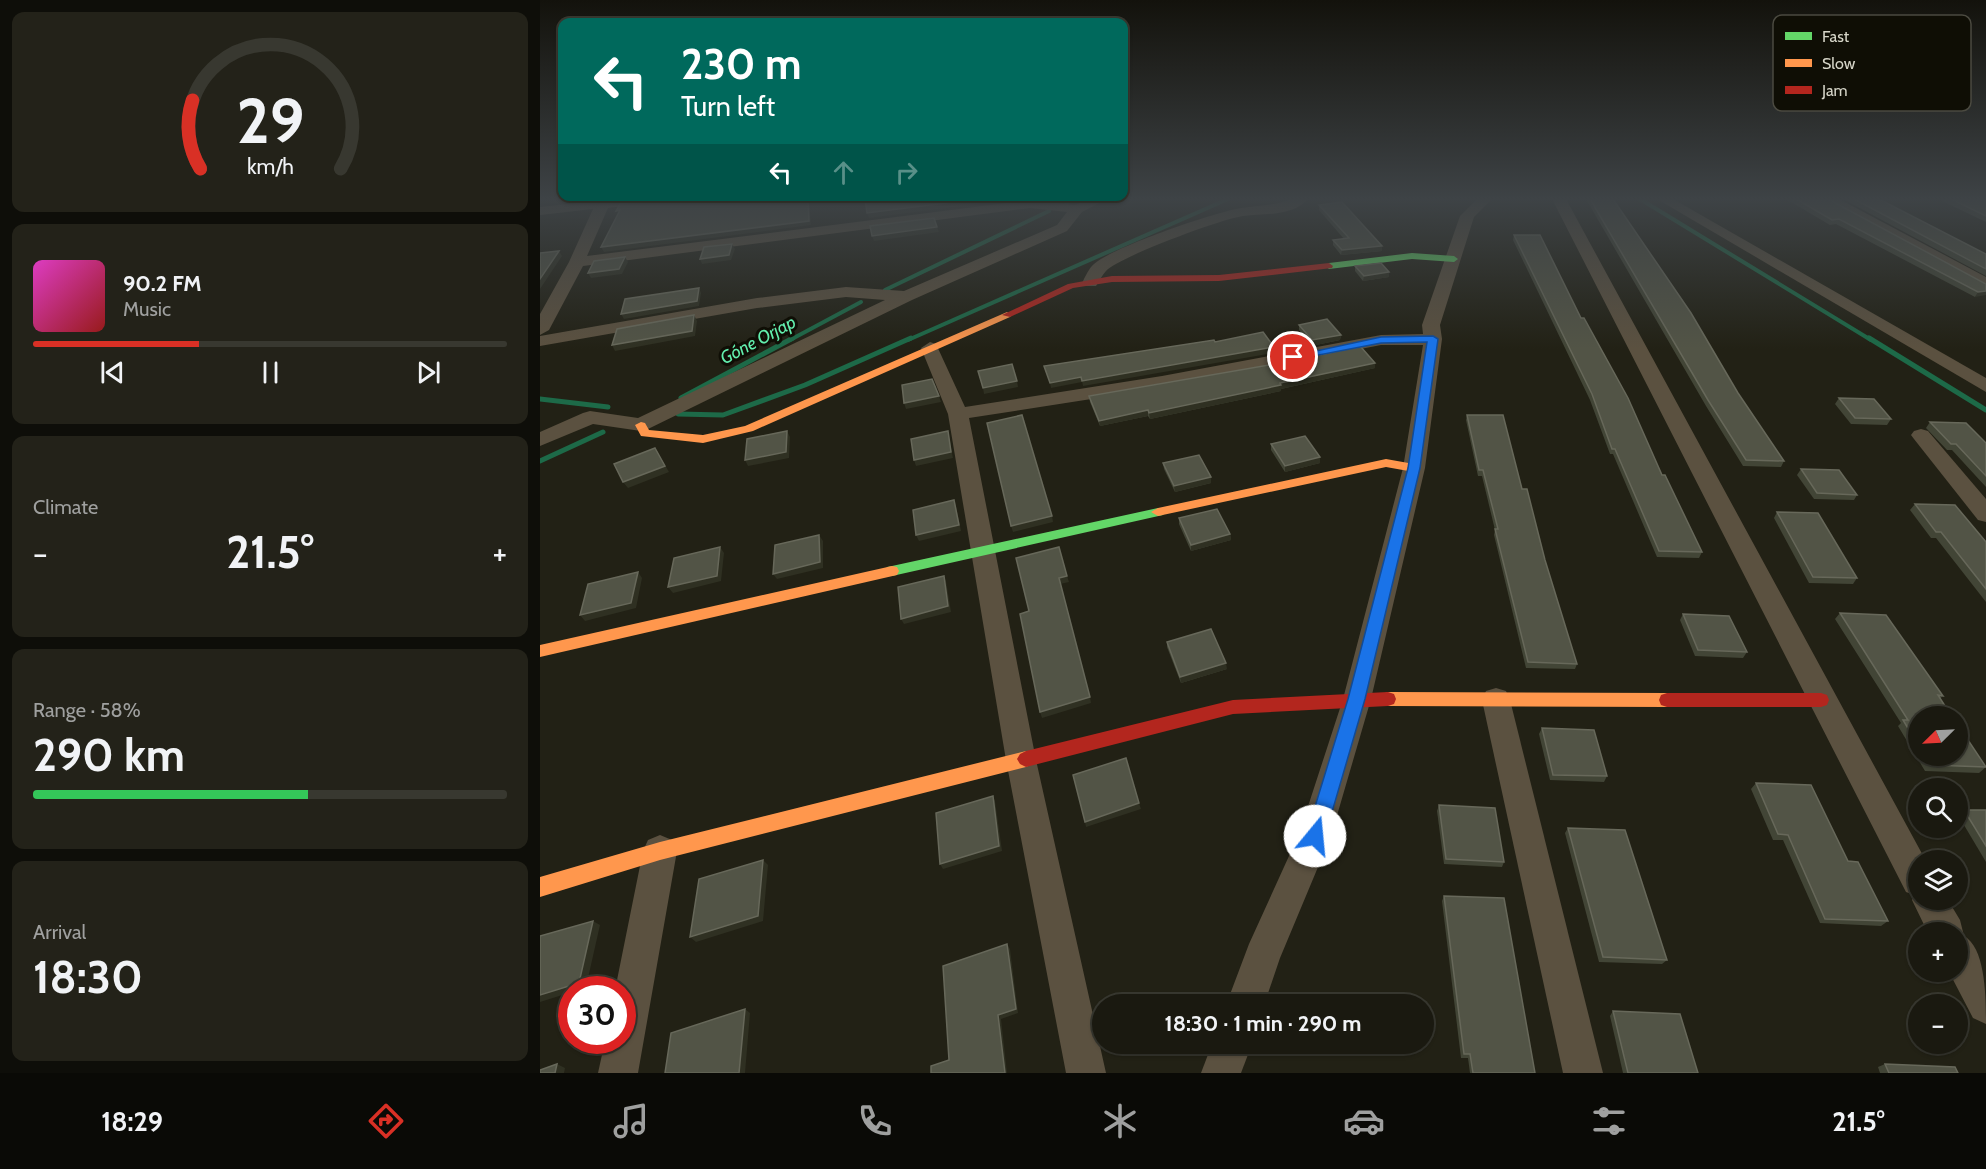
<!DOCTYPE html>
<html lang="en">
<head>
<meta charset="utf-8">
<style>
  :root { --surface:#1a1910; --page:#232219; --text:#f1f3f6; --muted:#9fa09f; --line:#383830; --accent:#d93025 }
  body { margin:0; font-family:Cabin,sans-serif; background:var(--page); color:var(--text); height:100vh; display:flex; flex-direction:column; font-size:22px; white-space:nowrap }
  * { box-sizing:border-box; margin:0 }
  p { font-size:20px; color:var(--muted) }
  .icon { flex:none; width:33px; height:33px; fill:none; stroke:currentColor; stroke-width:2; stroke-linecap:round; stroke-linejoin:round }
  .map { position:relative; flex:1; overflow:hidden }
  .side { display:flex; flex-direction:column; gap:12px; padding:12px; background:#0e0e09; width:540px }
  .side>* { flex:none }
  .guide { position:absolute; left:18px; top:18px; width:570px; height:183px; border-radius:12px; box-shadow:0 2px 4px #0004,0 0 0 2px var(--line); background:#00695c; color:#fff; overflow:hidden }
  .needle { width:39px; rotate:246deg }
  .fabs { position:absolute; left:1368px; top:706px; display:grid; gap:12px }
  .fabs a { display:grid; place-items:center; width:60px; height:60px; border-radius:50%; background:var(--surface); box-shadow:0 2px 4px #0004,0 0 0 2px var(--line); font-size:30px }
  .speed { position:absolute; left:18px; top:976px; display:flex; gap:12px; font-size:30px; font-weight:700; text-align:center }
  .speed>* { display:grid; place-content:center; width:78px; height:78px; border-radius:50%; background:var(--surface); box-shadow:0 2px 4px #0004,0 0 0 2px var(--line); line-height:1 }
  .speed .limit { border:9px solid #d22; background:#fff; color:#111 }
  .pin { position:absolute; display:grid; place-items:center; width:51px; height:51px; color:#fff; margin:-26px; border:3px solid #fff; border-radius:50%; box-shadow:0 2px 6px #0007 }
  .me { position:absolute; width:66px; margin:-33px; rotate:17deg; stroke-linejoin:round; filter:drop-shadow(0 0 4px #0008) }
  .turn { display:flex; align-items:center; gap:21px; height:126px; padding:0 24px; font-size:27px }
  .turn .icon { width:78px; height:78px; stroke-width:2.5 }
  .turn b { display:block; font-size:42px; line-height:51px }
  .lanes { display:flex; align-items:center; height:57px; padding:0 24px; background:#0003; justify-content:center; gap:30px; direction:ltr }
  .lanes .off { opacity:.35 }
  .big { font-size:45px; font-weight:700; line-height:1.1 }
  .side .card { flex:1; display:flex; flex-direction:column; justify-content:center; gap:9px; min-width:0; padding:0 21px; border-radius:12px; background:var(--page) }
  .side .dial { align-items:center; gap:0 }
  .dial svg { height:156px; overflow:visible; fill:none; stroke:var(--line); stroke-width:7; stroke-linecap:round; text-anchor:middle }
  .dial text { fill:var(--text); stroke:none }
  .song { display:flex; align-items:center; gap:18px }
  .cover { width:72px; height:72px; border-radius:9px; background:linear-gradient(135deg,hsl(310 70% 55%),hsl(0 70% 35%)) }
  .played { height:6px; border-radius:3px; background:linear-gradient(90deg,var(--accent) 35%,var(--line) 35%) }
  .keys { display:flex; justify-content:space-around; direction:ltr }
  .heat { display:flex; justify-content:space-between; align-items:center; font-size:33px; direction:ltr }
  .charge { height:9px; border-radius:4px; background:linear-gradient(90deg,#34c759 58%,var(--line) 0) }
  .trip { position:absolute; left:552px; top:994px; width:342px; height:60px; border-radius:30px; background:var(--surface); box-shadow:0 2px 4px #0004,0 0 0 2px var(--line); font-weight:700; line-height:60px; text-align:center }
  .tabs { display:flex; height:96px; justify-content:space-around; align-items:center; background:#0a0a06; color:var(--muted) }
  .tabs .icon { width:42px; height:42px }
  .tabs .selected { color:var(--accent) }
  .tabs b { font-size:27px; color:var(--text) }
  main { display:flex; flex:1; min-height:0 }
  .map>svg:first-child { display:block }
</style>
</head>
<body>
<main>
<section class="side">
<div class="card dial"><svg viewBox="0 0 100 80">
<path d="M14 69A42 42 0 1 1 86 69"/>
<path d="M14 69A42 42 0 0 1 10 34" stroke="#d93025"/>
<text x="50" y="56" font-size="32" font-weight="700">29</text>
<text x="50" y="72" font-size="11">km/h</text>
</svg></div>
<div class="card">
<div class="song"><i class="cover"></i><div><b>90.2 FM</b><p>Music</p></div></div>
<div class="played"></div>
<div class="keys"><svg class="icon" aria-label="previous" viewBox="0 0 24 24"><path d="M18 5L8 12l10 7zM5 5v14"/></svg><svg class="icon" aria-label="pause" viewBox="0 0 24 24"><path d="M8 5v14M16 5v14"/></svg><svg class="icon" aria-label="next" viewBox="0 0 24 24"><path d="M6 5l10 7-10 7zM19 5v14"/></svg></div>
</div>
<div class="card"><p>Climate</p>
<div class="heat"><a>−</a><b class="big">21.5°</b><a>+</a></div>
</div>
<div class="card"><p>Range · 58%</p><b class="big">290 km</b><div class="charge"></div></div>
<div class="card"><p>Arrival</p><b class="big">18:30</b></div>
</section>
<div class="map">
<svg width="1446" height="1073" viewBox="0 0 1446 1073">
  <rect width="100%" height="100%" fill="#222115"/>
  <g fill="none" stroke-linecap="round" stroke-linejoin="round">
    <!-- stream-far1 -->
    <g stroke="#1d6a48" stroke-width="4">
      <polyline points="1100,199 1331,340"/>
      <polyline points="526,203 535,199"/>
      <polyline points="345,290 509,211"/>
      <polyline points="250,340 321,302"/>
      <polyline points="368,340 688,199"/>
    </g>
    <!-- stream -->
    <g stroke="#1d6a48" stroke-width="5">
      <polyline points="1329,338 1446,410"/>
      <polyline points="141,398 253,338"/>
      <polyline points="0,399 68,407"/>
      <polyline points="138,414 183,415 265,385 371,338"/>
      <polyline points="0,461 63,432"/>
    </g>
    <!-- street -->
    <g fill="#5b5140" fill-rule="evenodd">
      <polygon points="73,199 113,199 106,203 68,208 47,256 490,200 535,205 549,199 567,199 542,212 527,231 372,300 108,429 101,431 53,424 0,446 0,432 43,413 50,411 98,418 345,300 306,297 217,308 0,346 0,336 217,298 306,287 364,291 517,225 527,212 490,208 43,266 9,330 0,335 0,314 29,262 53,209 0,215 0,207"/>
      <path d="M751,199H768C752,217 724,213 703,216C681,219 579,257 566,271C562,275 559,282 556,286H544L542,283C545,277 549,268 554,264C573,247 675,212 701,208C719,205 734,206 751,199Z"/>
      <polygon points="937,199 952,199 934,217 900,325 902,339 885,468 831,699 791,836 740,958 724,1005 686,1005 709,944 759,834 803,699 863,468 883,345 841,345 622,388 429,418 496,760 566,1073 526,1073 466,760 408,414 381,348 390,342 396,344 425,407 622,376 841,335 883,334 882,325 920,216"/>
      <path d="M1012,199H1026L1386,861H1378V900H1408L1420,920L1424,936C1446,948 1446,999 1446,1024L1433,1018L1409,972H1418V933H1388L1372,900L1374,895L1366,892Z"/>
      <polygon points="1117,199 1133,199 1446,378 1446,392"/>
      <polygon points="1283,199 1299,199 1446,277 1446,289"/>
      <polygon points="1381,429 1388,431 1446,499 1446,522 1438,520 1374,439 1371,435 1374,431"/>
      <polygon points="956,688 966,691 970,700 1063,1073 1023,1073 942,700 946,691"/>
      <polygon points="120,835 132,840 137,851 98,1073 58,1073 65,1041 82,1041 82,990 75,990 103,851 108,840"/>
      <polygon points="672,1044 712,1044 701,1073 661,1073"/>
    </g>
    <!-- fast -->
    <g fill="#63d668" fill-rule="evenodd">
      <polygon points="872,253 914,256 918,259 914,262 872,259 789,269 785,266 789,263"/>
      <polygon points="618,508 625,512 623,515 352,576 347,575 345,571 347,567 352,566"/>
    </g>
    <!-- slow -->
    <g fill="#ff974d" fill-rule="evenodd">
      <polygon points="467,312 472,315 470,317 213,431 163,443 101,436 95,425 101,422 105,423 109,430 163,435 205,426"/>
      <polygon points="846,459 874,464 880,468 874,472 846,467 618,516 611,512 618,508"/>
      <polygon points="352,566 357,567 359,571 357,575 0,657 0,645"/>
      <polygon points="848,692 1127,693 1133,695 1135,700 1133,705 1127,707 848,706 842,704 840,699 842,694"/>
      <polygon points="486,751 492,754 495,759 492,764 486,767 120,860 0,897 0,877 120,842"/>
    </g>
    <!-- jam -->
    <g fill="#b3261e" fill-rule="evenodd">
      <polygon points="789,263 793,266 792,268 679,281 572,282 533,288 470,317 462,315 528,284 572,276 679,275"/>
      <polygon points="848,692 854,694 856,699 854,704 848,706 693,714 486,767 480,764 477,759 480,754 486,751 693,700"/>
      <polygon points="1127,693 1281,693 1287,695 1289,700 1287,705 1281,707 1127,707 1121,705 1119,700 1121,695"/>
    </g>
  </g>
  <!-- wall -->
  <g fill="#424536">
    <polygon points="1046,199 1073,199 1198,393 1244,461 1241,467 1203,466 1166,406"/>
    <polygon points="1246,199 1288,199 1446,284 1435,297 1296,224 1290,225"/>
    <polygon points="1303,199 1339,199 1446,254 1446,276"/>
    <polygon points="1398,199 1440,199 1446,201 1446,222"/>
    <polygon points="779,205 842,251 801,255 793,245 793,240 804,239 779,210"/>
    <polygon points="974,235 1041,318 1162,552 1159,558 1117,557 1073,454 1070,454 1050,400 973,240"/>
    <polygon points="815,266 849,277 823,281 815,271"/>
    <polygon points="759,325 801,335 800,340 771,346 759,330"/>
    <polygon points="835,363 835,368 741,389 741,391 610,419 608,416 560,426 550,402 549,396"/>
    <polygon points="1299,398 1351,419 1347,425 1311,424 1295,404"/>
    <polygon points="927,415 982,489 1037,664 1035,669 986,668 954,535 955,530 942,476 938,476 926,420"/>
    <polygon points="1390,422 1446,443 1446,487 1412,450 1407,450 1386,428"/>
    <polygon points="731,444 780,463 745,472 731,450"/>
    <polygon points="623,463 671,477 671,483 635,492 624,469"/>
    <polygon points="1261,469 1317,495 1314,500 1274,499 1257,475"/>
    <polygon points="1375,504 1446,542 1446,602 1396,538 1391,538 1370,510"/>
    <polygon points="1237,512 1317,578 1313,584 1269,583 1234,518"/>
    <polygon points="639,518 690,534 691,540 651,551 639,524"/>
    <polygon points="1300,613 1403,696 1378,717 1378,756 1418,756 1446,767 1439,773 1385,771 1358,726 1361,723 1295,619"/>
    <polygon points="1143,614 1207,652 1203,658 1155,656 1140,620"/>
    <polygon points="627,642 687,669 641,683 627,647"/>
    <polygon points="1002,728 1067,776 1064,782 1010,780 999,734"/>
    <polygon points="1216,783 1308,861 1348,921 1341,926 1280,923 1243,840 1233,840 1211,789"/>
    <polygon points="899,805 964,862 962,867 904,864 897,811"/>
    <polygon points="1424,810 1446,810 1446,862 1418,815"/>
    <polygon points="1028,828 1127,960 1122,964 1059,962 1025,833"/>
    <polygon points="904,896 995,1073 930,1073 928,1058 921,1058 902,901"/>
    <polygon points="1073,1011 1158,1073 1083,1073 1070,1016"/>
    <polygon points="1345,1064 1418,1073 1340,1073 1338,1067"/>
  </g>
  <!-- shaded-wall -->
  <g fill="#2f3022">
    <polygon points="269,199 271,225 64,252 61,247"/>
    <polygon points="438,199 475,199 329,218 327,213"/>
    <polygon points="397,227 399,232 334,241 332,236"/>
    <polygon points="192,244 195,249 191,260 162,264 160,259"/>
    <polygon points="842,246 842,251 801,255 802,250"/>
    <polygon points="19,251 22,256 0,289 0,279"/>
    <polygon points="85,257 88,262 82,274 51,278 48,273"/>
    <polygon points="849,272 849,277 823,281 824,276"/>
    <polygon points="159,288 161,293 159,306 84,319 81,314"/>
    <polygon points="1446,291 1446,295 1435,297 1438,292"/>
    <polygon points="154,315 157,321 155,336 75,351 72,345"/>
    <polygon points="801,335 800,340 771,346 772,340"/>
    <polygon points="734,347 734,353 543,386 542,381"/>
    <polygon points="835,363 835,368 741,389 741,391 610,419 609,413 740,383"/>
    <polygon points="541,377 542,382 511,388 510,383"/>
    <polygon points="477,381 478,387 444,394 443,388"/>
    <polygon points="399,396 401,402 366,409 364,403"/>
    <polygon points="608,410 608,416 560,426 559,421"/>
    <polygon points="247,431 250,437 249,458 208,466 205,460"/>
    <polygon points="408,431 413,458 376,466 374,460"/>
    <polygon points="115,448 129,472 88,488 83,482"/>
    <polygon points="780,457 780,463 745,472 745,466"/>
    <polygon points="671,477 671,483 635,492 634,486"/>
    <polygon points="414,500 416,506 421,531 379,541 376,535"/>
    <polygon points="512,516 513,522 473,532 471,526"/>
    <polygon points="690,534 691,540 651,551 651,545"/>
    <polygon points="279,535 283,541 283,568 237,579 233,574"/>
    <polygon points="180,547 184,553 181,581 133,593 128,587"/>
    <polygon points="98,572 102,578 96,608 45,621 40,615"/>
    <polygon points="404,576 406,581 411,612 364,624 361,619"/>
    <polygon points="527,576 529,582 520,584 519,578"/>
    <polygon points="686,663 687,669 641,683 640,677"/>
    <polygon points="550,697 551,703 502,718 500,712"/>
    <polygon points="453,796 455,801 462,851 403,869 400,864"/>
    <polygon points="599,803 601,809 546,827 545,822"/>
    <polygon points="223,860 228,865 223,921 156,942 150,937"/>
    <polygon points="53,921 60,925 46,987 38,990 32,990 32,992 0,1002 0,995"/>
    <polygon points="467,944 470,949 478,1013 461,1019 467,1073 465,1073 458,1015"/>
    <polygon points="205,1009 210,1013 205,1073 199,1073"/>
    <polygon points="17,1064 25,1068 24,1073 15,1073"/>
  </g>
  <!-- building -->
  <g fill="#525446" stroke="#67685a" stroke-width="1.5">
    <polygon points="107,199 268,199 269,221 61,247 80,210 76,211 80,204 104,200"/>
    <polygon points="325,199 438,199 327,213"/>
    <polygon points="1050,199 1073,199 1151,313 1198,393 1244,461 1206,460 1168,400"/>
    <polygon points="1256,199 1288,199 1446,284 1446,291 1438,292 1299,219 1292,220"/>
    <polygon points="1314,199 1339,199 1446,254 1446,269"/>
    <polygon points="1411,199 1440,199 1446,201 1446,216"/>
    <polygon points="802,202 842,246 802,250 793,240 809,238 779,205"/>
    <polygon points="394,218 397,227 332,236 330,226"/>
    <polygon points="974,235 1000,235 1041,318 1044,318 1088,398 1122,475 1125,475 1162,552 1119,551 1075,449 1072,449 1052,394"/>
    <polygon points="192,244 189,255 160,259 164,247"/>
    <polygon points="19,251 0,279 0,253"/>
    <polygon points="85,257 79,269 48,273 54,261"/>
    <polygon points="841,263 849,272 824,276 815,266"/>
    <polygon points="159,288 157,301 81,314 85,299"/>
    <polygon points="154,315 152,331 72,345 77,329"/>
    <polygon points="787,319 801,335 772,340 759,325"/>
    <polygon points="723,332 734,347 542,381 541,377 510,383 504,366 674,340 675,342"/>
    <polygon points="821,347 835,363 740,383 741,385 609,413 608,410 559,421 549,396 746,362 812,348"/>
    <polygon points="472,364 477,381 443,388 438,371"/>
    <polygon points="392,379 399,396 364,403 362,385"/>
    <polygon points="1299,398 1334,399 1351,419 1315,418"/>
    <polygon points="482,415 512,516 471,526 447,423"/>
    <polygon points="927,415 963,415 982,489 987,489 1005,560 1037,664 988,662 955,529 958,529 943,470 939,470"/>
    <polygon points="1390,422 1426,423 1446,443 1446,476 1416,444 1411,444"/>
    <polygon points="247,431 246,452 205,460 207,439"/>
    <polygon points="408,431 411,452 374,460 371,439"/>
    <polygon points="765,436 780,457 745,466 731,444"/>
    <polygon points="115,448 125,466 83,482 74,464"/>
    <polygon points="659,455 671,477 634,486 623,463"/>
    <polygon points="1261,469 1299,470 1317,495 1277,493"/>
    <polygon points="414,500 419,525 376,535 373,510"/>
    <polygon points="1375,504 1415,505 1446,542 1446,589 1401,532 1396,532"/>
    <polygon points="677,509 690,534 651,545 639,518"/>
    <polygon points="1237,512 1278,513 1317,578 1273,577"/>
    <polygon points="279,535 280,562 233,574 235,545"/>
    <polygon points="180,547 177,576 128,587 134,558"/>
    <polygon points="519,547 527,576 519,578 550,697 500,712 480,614 489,611 476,558"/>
    <polygon points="98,572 91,603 40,615 48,584"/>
    <polygon points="404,576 408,606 361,619 358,587"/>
    <polygon points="1300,613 1346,615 1403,696 1398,695 1412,717 1378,717 1378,745 1363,720 1368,720"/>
    <polygon points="1143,614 1189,616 1207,652 1158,650"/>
    <polygon points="671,629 686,663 640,677 627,642"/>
    <polygon points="1418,725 1446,767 1391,765 1385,756 1418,756"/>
    <polygon points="1002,728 1054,730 1067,776 1013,775"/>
    <polygon points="586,758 599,803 545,822 533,775"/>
    <polygon points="1216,783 1271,785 1308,861 1318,862 1348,921 1285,919 1248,835 1238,834"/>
    <polygon points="453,796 459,846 400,864 396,813"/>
    <polygon points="899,805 955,808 964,862 906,859"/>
    <polygon points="1424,810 1446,810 1446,846"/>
    <polygon points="1028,828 1085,830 1127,960 1063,957"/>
    <polygon points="223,860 218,916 150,937 159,879"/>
    <polygon points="904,896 964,898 995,1073 933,1073 930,1054 924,1054"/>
    <polygon points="53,921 39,983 0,995 0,936"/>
    <polygon points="467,944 476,1009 458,1015 465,1073 391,1073 391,1066 409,1060 403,966"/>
    <polygon points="205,1009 199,1073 125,1073 131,1033"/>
    <polygon points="1073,1011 1140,1014 1158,1073 1088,1073"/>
    <polygon points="17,1064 15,1073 0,1073 0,1070"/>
    <polygon points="1345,1064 1415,1067 1418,1073 1349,1073"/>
  </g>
  <!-- sky -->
  <linearGradient id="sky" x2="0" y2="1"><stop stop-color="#13120c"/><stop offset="0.57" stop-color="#3e4346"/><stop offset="1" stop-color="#3e4346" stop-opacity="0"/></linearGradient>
  <rect width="1446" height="349" fill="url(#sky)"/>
  <!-- route -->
  <polygon fill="#1a73e8" stroke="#114b97" stroke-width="1.5" points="893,336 898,339 880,468 825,699 785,836 782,842 775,845 769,842 766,836 808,699 868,468 887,342 841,343 753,360 748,357 841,337"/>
  <g text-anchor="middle" stroke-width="6" stroke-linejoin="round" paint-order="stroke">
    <!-- far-water labels -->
    <g font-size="18" font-style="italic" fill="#62eead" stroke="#0f0e05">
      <text transform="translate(218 340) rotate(-28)" y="6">Góne Orjap</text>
    </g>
  </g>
  <!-- legend -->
  <rect x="1233" y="15" width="198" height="96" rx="9" fill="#0f0e05" stroke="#4b4a40" stroke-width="1.5"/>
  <rect x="1245" y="32" width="27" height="8" fill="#63d668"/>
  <rect x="1245" y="59" width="27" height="8" fill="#ff974d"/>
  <rect x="1245" y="86" width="27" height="8" fill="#b3261e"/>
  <g font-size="16" fill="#d6d5c8">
    <text x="1282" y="42">Fast</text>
    <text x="1282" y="69">Slow</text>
    <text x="1282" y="96">Jam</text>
  </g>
</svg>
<div class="fabs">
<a><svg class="needle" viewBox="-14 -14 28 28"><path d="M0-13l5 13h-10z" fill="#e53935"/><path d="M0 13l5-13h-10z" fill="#9fa09f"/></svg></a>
<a><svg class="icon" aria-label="search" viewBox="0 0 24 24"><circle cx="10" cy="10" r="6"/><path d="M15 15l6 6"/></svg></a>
<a><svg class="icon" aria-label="layers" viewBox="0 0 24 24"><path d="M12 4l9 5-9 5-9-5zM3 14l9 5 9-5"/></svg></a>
<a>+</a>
<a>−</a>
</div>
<div class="speed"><div class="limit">30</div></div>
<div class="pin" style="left:753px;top:357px;background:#d93025"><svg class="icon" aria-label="arrive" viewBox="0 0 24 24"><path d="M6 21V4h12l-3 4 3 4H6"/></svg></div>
<svg class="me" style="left:775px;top:836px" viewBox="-20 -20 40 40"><circle r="19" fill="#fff"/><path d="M0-13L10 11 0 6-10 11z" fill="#1a73e8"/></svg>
<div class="trip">18:30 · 1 min · 290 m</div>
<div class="guide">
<div class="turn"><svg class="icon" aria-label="left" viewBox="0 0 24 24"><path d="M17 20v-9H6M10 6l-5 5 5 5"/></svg><div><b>230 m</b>Turn left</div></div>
<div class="lanes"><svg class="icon" aria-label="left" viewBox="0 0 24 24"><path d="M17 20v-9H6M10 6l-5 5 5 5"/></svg><svg class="icon off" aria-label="ahead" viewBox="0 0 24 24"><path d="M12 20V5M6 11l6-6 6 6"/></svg><svg class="icon off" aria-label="right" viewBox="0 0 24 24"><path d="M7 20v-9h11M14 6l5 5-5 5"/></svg></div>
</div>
</div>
</main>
<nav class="tabs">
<b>18:29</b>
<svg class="icon selected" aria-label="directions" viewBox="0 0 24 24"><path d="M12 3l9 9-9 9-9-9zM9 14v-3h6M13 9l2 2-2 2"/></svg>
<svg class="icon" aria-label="music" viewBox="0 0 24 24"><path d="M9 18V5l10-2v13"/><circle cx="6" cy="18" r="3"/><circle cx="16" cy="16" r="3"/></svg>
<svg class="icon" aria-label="phone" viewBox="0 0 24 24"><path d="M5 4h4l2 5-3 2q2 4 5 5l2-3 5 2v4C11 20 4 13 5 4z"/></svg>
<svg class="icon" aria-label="climate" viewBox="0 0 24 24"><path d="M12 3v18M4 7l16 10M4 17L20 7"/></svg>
<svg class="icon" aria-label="car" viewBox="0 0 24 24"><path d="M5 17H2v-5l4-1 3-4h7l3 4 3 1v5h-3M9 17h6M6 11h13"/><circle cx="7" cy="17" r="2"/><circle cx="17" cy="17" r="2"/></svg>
<svg class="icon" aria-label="filters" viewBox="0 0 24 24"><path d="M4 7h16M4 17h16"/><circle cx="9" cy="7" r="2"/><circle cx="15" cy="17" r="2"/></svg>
<b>21.5°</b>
</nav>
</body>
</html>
